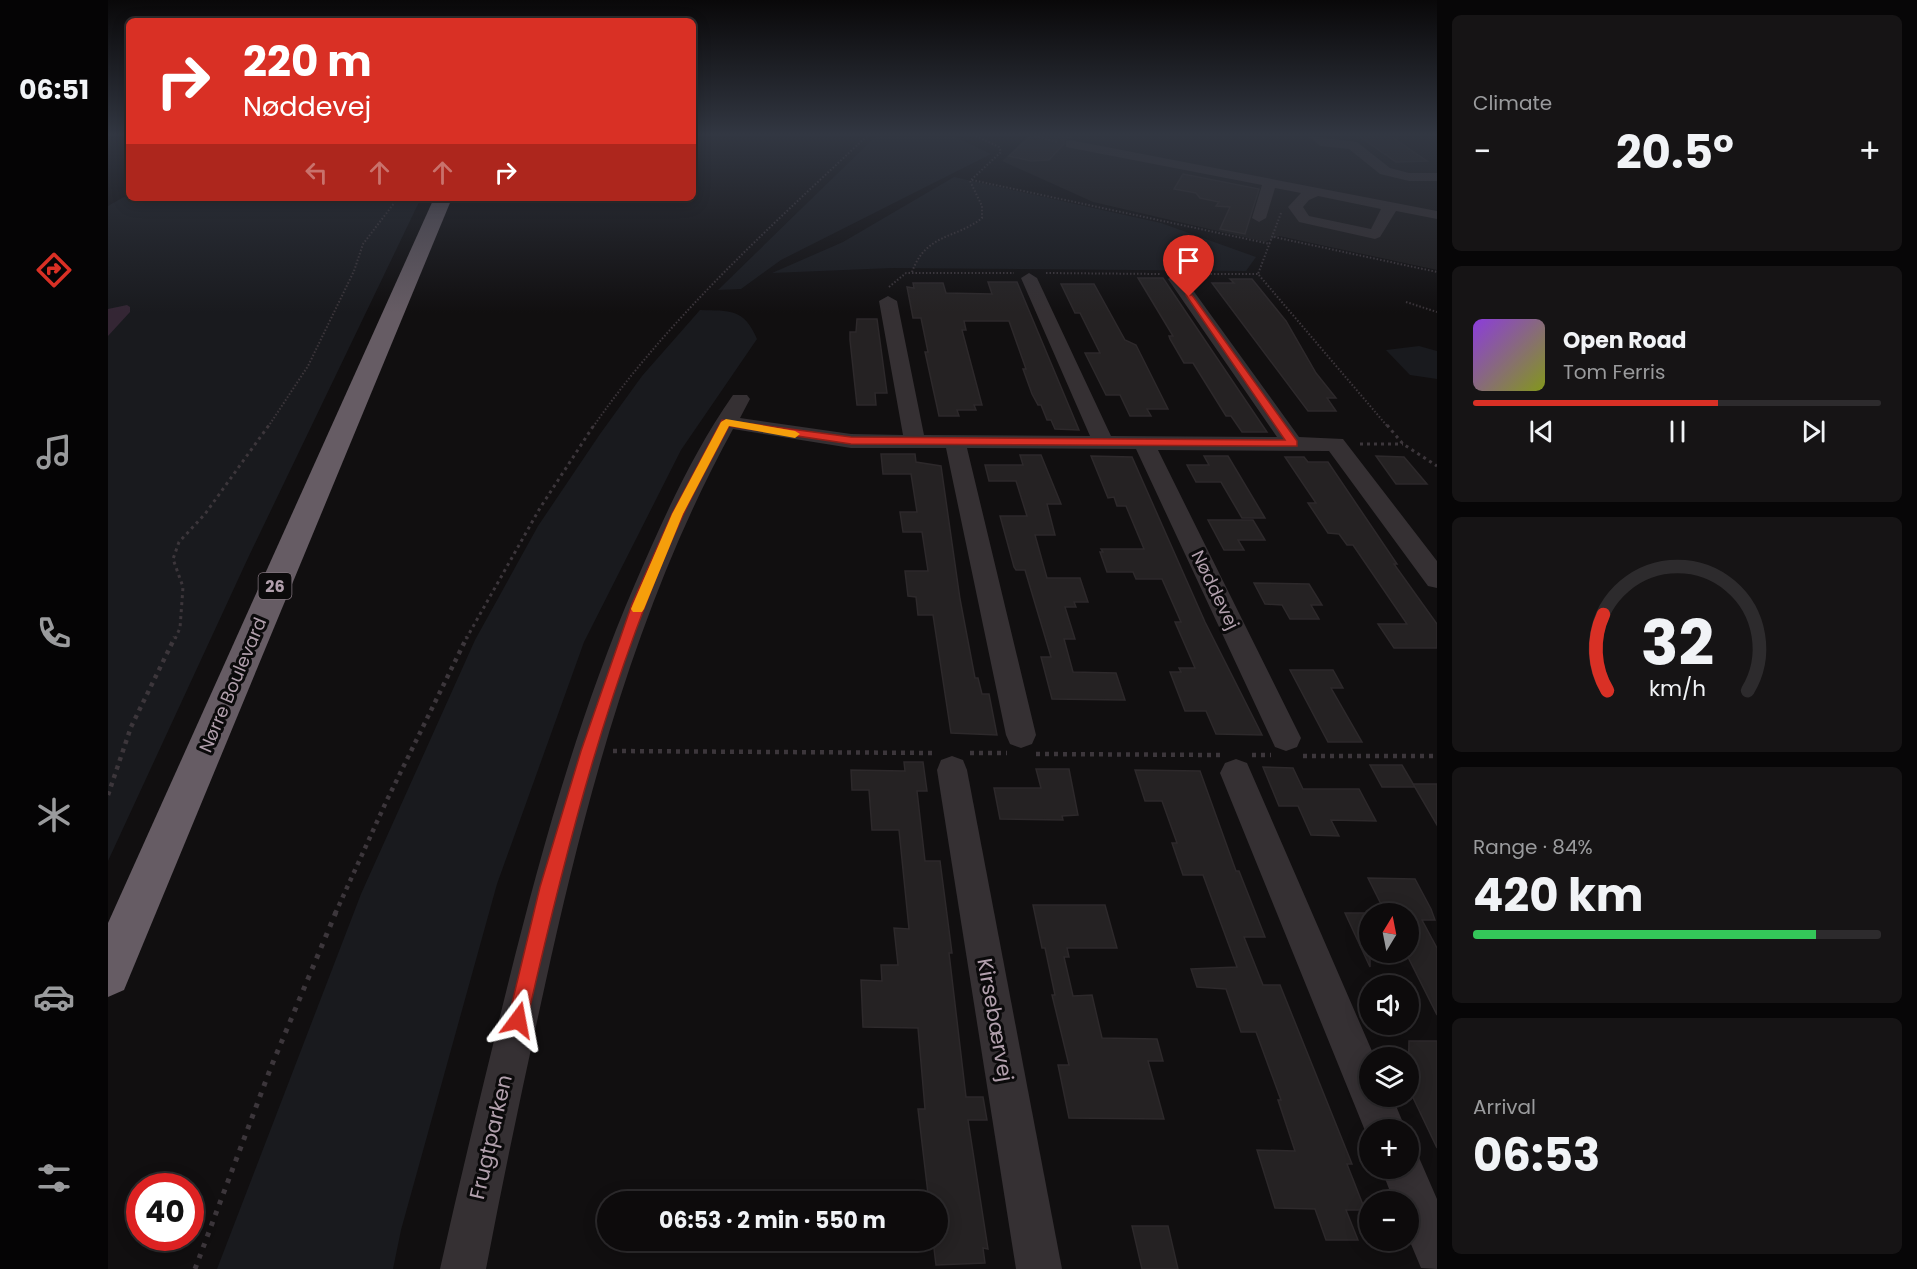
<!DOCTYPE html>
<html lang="en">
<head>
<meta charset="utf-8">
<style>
  :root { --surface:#0d0b0c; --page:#161415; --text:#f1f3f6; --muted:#9a9b9d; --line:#2d2b2d; --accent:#d93025 }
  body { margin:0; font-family:Poppins,sans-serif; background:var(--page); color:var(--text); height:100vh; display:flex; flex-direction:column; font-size:22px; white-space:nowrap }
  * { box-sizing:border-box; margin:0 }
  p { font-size:20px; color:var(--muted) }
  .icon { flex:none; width:33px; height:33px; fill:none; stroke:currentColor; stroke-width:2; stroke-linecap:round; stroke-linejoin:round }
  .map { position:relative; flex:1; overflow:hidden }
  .side { display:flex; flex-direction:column; gap:15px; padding:15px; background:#070607; width:480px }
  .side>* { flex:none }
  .hud { position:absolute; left:18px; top:18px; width:570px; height:183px; border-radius:9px; box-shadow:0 3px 15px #0003,0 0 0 2px var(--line); background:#d93025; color:#fff; overflow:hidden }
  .needle { width:39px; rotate:10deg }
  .buttons { position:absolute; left:1251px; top:903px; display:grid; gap:12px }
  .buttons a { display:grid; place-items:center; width:60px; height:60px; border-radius:50%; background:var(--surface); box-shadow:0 3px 15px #0003,0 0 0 2px var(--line); font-size:30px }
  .speed { position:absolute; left:18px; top:1173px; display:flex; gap:12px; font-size:30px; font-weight:700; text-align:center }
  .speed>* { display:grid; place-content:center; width:78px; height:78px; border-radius:50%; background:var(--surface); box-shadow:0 3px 15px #0003,0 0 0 2px var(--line); line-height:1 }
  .speed .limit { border:9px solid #d22; background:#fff; color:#111 }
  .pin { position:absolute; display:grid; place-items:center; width:51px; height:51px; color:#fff; margin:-62px -26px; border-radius:50% 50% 50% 0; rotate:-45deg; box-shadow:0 0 6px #0007 }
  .pin .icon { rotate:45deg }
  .me { position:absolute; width:66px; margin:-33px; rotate:13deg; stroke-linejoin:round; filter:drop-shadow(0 0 4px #0008) }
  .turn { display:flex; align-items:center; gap:21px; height:126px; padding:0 18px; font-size:27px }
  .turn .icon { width:78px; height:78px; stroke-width:2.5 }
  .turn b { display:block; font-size:42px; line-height:51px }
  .lanes { display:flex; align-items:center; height:57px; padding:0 18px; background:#0003; justify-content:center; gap:30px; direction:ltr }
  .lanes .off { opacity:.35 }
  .big { font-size:45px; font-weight:700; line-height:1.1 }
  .side .tile { flex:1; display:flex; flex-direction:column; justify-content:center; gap:9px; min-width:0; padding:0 21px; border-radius:9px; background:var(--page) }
  .side .dial { align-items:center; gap:0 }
  .dial svg { height:156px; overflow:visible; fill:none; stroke:var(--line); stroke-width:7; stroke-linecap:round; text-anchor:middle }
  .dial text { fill:var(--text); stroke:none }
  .song { display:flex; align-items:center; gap:18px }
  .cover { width:72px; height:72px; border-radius:9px; background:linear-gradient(135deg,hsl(270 70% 55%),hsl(70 70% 35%)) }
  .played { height:6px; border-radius:3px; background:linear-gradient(90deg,var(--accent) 60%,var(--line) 60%) }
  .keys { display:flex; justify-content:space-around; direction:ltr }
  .heat { display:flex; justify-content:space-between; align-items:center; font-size:33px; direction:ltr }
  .charge { height:9px; border-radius:4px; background:linear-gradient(90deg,#34c759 84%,var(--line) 0) }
  .trip { position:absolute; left:489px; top:1191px; width:351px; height:60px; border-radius:30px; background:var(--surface); box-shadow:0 3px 15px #0003,0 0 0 2px var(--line); font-weight:700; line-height:60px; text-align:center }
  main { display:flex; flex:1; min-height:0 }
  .tabs { display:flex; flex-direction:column; width:108px; justify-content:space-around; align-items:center; background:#050405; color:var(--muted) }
  .tabs .icon { width:42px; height:42px }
  .tabs .active { color:var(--accent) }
  .tabs b { font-size:27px; color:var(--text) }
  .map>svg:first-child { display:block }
</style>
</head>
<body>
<main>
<nav class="tabs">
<b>06:51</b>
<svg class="icon active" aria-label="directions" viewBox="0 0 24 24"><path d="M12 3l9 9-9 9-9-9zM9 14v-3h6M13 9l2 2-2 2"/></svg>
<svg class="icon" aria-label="music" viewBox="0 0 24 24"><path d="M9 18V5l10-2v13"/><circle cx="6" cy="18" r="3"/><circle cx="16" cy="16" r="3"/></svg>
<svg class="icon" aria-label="phone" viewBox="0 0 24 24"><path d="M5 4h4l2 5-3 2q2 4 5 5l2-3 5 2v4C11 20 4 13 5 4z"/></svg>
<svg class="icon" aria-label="climate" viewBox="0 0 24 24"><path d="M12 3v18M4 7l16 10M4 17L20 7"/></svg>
<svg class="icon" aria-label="car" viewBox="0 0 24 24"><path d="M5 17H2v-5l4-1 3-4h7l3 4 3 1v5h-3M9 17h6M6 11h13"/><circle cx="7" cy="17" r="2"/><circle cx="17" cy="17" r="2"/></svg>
<svg class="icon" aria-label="filters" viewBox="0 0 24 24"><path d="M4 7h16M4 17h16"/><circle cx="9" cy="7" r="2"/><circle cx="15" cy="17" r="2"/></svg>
</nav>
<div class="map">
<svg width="1329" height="1269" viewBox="0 0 1329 1269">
  <rect width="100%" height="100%" fill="#110f10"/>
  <!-- built -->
  <polygon fill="#1d1b1c" points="920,136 1329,136 1329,270 1171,236 1157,242 985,202 894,161"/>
  <!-- green -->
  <g fill="#191a1e">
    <polygon points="768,136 845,136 883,154 673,260 633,289 610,290"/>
    <polygon points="846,177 1053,223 1148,257 1138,271 784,268 664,273 735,242"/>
    <polygon points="21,194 21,198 313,198 140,558 0,861 0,206"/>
    <path d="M592,310C622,311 636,308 649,339L573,450L476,642L389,884L293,1230L285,1269H109L253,894L367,640L430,526L492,434L534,376Z"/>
    <polygon points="1311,346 1329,351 1329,379 1302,375 1278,350"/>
  </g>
  <!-- water -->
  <polygon fill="#342634" points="19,305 22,307 22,312 0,336 0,309"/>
  <!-- building -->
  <g fill="#252223" stroke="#2d292b" stroke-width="1.5">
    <polygon points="923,136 964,136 956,140 956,144 941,160 923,161 901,156"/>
    <polygon points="1251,136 1282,136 1319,161 1288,162"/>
    <polygon points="1075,174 1151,189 1137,234 1112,229 1122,207 1108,206 1111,202 1092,198 1088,193 1066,189"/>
    <polygon points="1030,278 1055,278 1159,432 1134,432 1123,416 1118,416 1085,363 1076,363 1062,339 1061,336 1065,336"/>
    <polygon points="1122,279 1144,279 1178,321 1208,373 1228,398 1219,398 1228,411 1200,411 1104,283 1126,283"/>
    <polygon points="880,282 909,282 971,430 947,429 943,420 939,420 933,405 930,405 924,394 915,369 918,369 901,321 856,321 858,330 854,330 874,405 866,405 868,410 849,410 851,416 831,416 817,352 820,352 813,318 805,318 799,287 806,288 805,283 835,283 838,293 884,294"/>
    <polygon points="953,284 986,284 1017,340 1028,345 1060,409 1039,409 1043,416 1022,416 1012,395 998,395 977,353 992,353 972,313 967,313"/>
    <polygon points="749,319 769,319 779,393 767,393 768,405 749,405 742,340 742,332 748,332"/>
    <polygon points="773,454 807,454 808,462 833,466 852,599 867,678 870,678 874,694 881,694 889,735 843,733 825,615 810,615 808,597 800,596 797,571 820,571 814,532 795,532 792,512 809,512 803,474 775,474"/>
    <polygon points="912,455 933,455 953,504 939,504 947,535 927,535 939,578 972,578 980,602 966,602 968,607 957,607 967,639 956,639 965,672 1008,673 1017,700 944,699 933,657 943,657 917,570 908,570 906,567 892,516 919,516 908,481 881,481 877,465 915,465"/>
    <polygon points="983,456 1024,457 1097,622 1154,735 1108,734 1098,711 1077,711 1062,672 1073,672 1071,668 1087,668 1067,622 1073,622 1054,579 1028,579 1025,572 999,572 992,552 995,552 993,549 1036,549 1018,506 1009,506 1006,497 1000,498"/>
    <polygon points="1096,456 1120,456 1157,518 1134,518 1113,482 1088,482 1079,465 1101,465"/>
    <polygon points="1268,456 1296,457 1319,484 1288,484"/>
    <polygon points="1177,457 1196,457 1200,462 1220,462 1289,564 1286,564 1329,624 1329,648 1286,648 1270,624 1299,624 1245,545 1239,545 1231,534 1220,533 1200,503 1208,503"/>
    <polygon points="1100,520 1145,520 1157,540 1130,540 1136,550 1116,550"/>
    <polygon points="1146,583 1201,584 1214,605 1203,605 1211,619 1182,619 1174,605 1157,604"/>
    <polygon points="1182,670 1225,670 1235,688 1223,688 1254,742 1220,742"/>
    <polygon points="796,762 815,762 819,791 809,791 817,861 832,861 844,953 841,953 858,1097 875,1097 879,1120 860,1120 880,1249 875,1248 877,1263 828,1265 825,1240 830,1240 830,1202 821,1202 810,1109 817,1109 810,1028 755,1027 753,980 774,981 773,965 790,965 786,928 801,929 791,830 764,830 761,790 744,790 743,770 797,771"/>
    <polygon points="1262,765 1294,765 1307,787 1274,787"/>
    <polygon points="1155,767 1185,768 1195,789 1251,789 1268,821 1223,820 1231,836 1203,835 1190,806 1171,806"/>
    <polygon points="928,769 961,769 970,815 954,816 955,820 892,819 886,788 933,788"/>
    <polygon points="1027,770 1092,771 1128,871 1131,871 1157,937 1136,937 1155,985 1172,985 1244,1164 1239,1164 1257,1210 1238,1210 1250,1240 1218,1240 1207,1209 1167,1208 1149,1150 1187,1151 1170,1100 1173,1100 1148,1032 1133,1032 1118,989 1089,987 1083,969 1129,967 1095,875 1075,875 1064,843 1069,843 1054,801 1037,801"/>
    <polygon points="1305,784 1329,784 1329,825"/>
    <polygon points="1260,878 1307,879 1323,909 1327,920 1314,920 1329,948 1329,1015 1300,957 1300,914 1278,914"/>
    <polygon points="925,905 997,905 1009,948 959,948 961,957 956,957 965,996 984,995 994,1038 1049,1039 1055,1061 1040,1061 1056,1119 961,1118 950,1065 961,1065 944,995 947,995 937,948 934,948"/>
    <polygon points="1237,913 1262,913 1262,967"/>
    <polygon points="1301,1041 1329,1041 1329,1148 1300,1087"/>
    <polygon points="1024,1226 1060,1226 1070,1269 1034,1269"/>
  </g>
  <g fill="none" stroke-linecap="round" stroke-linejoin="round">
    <!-- path-far3 -->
    <g stroke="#3c363b" stroke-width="2" stroke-dasharray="1.5 2" stroke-linecap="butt">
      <polyline points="927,136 949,142"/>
      <polyline points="864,180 1162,244"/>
      <polyline points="1173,213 1150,274 1280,427"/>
      <polyline points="1166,237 1329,272"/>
      <path d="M804,272C818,233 848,239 874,218V206L862,181L893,152L891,147L868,136"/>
      <polyline points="938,273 1053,274"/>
      <polyline points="1085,274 1150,274"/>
      <polyline points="781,287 798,273 906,273"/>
      <polyline points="1298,302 1329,312"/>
      <polyline points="160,427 200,366 246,271 255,244 290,198"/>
      <path d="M485,427C561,317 662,227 759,136"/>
    </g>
    <!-- path-far2 -->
    <g stroke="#3c363b" stroke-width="3" stroke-dasharray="3 4" stroke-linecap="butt">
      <polyline points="1279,425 1295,444 1329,466"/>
      <polyline points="1252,444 1295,444"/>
      <polyline points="67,639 72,628 75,587 65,559 71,542 97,514 161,425"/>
      <polyline points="358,639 432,508 486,425"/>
    </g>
    <!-- path-far1 -->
    <g stroke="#3c363b" stroke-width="4.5" stroke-dasharray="4 5" stroke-linecap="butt">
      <polyline points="505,751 827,753"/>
      <polyline points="862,753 899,753"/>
      <polyline points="928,754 1112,755"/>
      <polyline points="1144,755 1163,755"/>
      <polyline points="1195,756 1329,756"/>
      <polyline points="0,795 23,727 67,637"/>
      <polyline points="227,914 278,802 359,637"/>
    </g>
    <!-- path -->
    <polyline stroke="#3c363b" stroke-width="5" stroke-dasharray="4.5 7" stroke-linecap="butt" points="87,1269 163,1067 228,912"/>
    <!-- minor -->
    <g fill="#353033" fill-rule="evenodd">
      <polygon points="1201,136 1249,142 1282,168 1301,173 1329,173 1329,181 1301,181 1272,174 1241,149 1212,146"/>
      <path d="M962,140L1329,211V219L1288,211L1272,237L1267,239L1191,222L1180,207L1193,193L1167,188L1158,218L1151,222L1144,218L1154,185L958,147V141ZM1210,196L1273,209L1263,229L1201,216L1195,207L1201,200Z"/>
      <path d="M921,273L929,278L1003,436L1169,437L1060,279L1068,274L1074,275L1191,437L1235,439L1329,561V588L1320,586L1221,451L1050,450L1193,738L1189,747L1178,751L1167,747L1028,449L859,448L928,735L924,744L913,748L902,744L898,735L838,448H743L625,429C530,602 479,794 437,985C416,1080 396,1174 378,1269H332C353,1175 376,1081 399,988C433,851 471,714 527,584C555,519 585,452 625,395H639L642,399L632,418L743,434L795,435L771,301L780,296L789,301L816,435L982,436L913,278Z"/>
      <polygon points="844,756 855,760 859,770 954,1269 908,1269 829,770 833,760"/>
      <polygon points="1128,759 1139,763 1267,1058 1262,1058 1262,1096 1284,1096 1298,1130 1262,1130 1262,1143 1112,773 1117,763"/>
      <polygon points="1300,1149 1309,1153 1329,1199 1329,1269 1313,1268 1300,1237 1300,1202 1286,1202 1273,1168 1300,1168"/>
    </g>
    <!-- highway -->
    <polygon fill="#665c64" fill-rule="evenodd" points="326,198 344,198 16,990 0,997 0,923"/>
  </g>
  <!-- sky -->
  <linearGradient id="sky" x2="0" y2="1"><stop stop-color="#090809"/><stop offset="0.43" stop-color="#323742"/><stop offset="1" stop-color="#323742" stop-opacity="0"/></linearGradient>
  <rect width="1329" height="313" fill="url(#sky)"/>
  <!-- route -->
  <path fill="#d93025" stroke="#8d1f18" stroke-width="1.5" d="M1078,295H1084L1189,441V446L743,444L621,426C606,455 589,485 575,515C502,675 458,848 419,1020L417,1027L410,1029L403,1027L400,1020L432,887L473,751L524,604L564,514L614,420L743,437L1177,440Z"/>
  <!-- slow -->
  <polygon fill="#f59e0b" points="618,419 687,431 692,434 687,438 621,426 575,514 536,609 534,612 525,612 523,609 564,514 613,422"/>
  <g text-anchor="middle" stroke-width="6" stroke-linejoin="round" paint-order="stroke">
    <!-- shield labels -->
    <rect fill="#0b0a0b" stroke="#80737c" stroke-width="1.5" x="150.5" y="573" width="33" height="26" rx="4.5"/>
    <g font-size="16" font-weight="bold" fill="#b2a0ad">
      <text x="167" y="592">26</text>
    </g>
    <!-- street labels -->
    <g font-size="18" fill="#b2a0ad" stroke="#0b0a0b">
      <text transform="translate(1107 590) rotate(64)" y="6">Nøddevej</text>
      <text transform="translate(125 685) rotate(-67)" y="6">Nørre Boulevard</text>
    </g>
    <!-- near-street labels -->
    <g font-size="21" fill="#b2a0ad" stroke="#0b0a0b">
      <text transform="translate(887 1020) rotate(80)" y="7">Kirsebærvej</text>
      <text transform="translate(383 1137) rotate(-77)" y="7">Frugtparken</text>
    </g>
  </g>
</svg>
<div class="buttons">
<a><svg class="needle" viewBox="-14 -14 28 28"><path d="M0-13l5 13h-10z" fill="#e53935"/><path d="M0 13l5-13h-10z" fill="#9a9b9d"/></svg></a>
<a><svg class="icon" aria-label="sound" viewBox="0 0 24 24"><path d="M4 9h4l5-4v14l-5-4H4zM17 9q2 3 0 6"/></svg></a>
<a><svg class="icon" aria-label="layers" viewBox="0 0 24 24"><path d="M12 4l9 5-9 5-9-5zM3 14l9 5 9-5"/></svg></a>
<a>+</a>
<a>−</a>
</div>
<div class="speed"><div class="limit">40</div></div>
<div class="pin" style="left:1081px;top:297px;background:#d93025"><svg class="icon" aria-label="arrive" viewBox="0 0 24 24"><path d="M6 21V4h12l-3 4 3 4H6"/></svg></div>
<svg class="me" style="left:410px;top:1020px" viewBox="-20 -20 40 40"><path d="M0-17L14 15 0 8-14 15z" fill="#d93025" stroke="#fff" stroke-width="4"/></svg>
<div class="trip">06:53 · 2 min · 550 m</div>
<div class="hud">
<div class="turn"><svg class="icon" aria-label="right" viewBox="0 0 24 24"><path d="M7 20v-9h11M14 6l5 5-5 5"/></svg><div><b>220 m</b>Nøddevej</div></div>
<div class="lanes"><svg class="icon off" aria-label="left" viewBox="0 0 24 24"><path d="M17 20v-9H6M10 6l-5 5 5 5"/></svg><svg class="icon off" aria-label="ahead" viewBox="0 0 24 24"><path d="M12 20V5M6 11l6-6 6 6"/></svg><svg class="icon off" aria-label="ahead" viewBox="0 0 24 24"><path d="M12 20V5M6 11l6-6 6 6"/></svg><svg class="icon" aria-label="right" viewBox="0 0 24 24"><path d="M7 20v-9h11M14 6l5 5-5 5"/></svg></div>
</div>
</div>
<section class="side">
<div class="tile"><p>Climate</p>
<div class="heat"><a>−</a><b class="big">20.5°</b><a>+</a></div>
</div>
<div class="tile">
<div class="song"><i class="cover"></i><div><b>Open Road</b><p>Tom Ferris</p></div></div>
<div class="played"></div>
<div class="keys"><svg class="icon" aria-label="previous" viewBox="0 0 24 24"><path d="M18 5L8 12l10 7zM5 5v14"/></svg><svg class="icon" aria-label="pause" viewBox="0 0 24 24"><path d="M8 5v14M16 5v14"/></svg><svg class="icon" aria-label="next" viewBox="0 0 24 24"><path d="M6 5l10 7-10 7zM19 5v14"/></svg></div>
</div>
<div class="tile dial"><svg viewBox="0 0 100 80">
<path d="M14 69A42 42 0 1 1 86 69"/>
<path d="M14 69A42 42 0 0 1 12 30" stroke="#d93025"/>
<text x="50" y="56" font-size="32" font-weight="700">32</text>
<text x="50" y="72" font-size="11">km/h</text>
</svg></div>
<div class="tile"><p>Range · 84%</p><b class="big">420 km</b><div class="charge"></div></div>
<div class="tile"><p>Arrival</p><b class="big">06:53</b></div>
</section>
</main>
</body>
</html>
